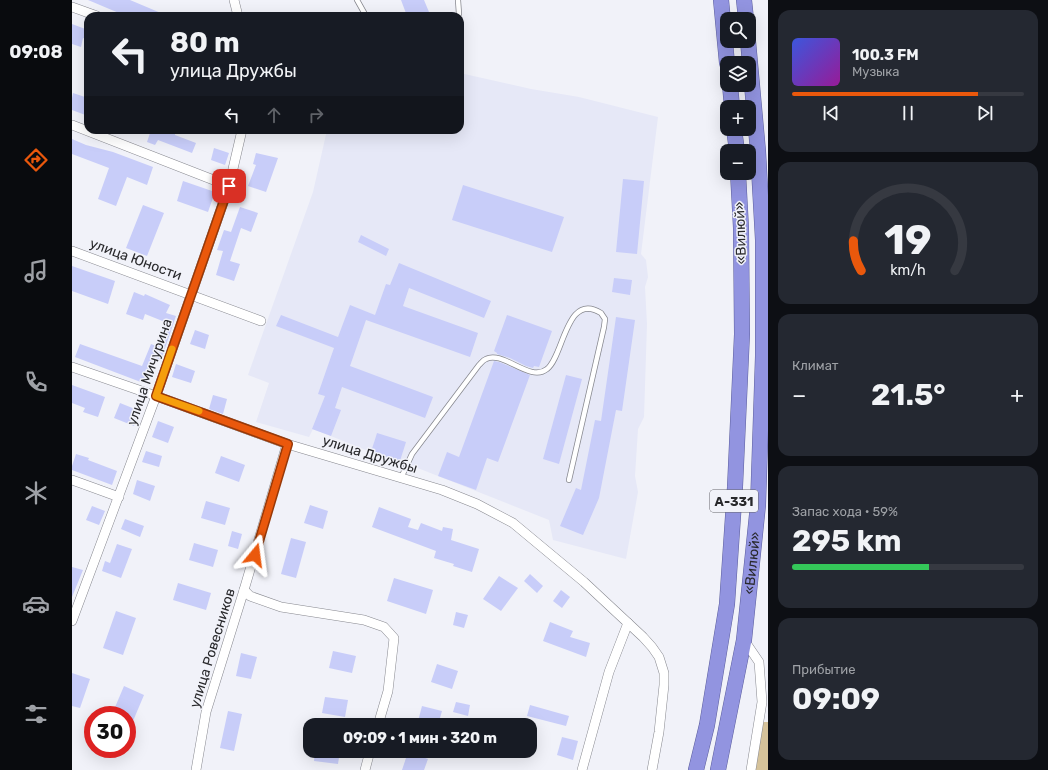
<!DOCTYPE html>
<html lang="ru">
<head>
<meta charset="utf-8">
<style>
  :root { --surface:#171b24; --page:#242831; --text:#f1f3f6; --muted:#9ea1a6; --line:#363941; --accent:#ea580c }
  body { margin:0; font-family:Rubik,sans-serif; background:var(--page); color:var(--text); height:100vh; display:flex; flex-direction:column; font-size:15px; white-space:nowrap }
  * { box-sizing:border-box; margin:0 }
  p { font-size:13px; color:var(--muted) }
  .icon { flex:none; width:22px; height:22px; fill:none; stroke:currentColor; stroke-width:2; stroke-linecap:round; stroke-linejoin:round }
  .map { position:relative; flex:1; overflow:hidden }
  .details { display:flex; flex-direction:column; gap:10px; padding:10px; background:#0d0f14; width:280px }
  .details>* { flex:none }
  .guide { position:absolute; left:12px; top:12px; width:380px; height:122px; border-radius:12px; box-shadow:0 4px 16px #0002; background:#171b24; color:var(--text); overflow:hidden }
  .buttons { position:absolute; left:648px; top:12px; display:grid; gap:8px }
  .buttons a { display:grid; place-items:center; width:36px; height:36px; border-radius:8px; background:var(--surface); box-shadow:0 4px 16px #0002; font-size:20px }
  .speed { position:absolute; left:12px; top:706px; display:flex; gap:8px; font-size:20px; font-weight:700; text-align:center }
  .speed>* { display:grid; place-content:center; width:52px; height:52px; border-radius:50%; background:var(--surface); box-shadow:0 4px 16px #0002; line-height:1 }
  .speed .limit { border:6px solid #d22; background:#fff; color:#111 }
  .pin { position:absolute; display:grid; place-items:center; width:34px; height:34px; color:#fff; margin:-17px; border-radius:8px; box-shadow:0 2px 6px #0006 }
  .me { position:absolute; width:44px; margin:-22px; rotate:16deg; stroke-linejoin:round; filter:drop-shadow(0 0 3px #0008) }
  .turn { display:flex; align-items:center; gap:14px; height:84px; padding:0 20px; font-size:18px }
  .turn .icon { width:52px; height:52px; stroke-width:2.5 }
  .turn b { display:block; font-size:28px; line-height:34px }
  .lanes { display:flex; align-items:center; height:38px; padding:0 20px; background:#0003; justify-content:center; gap:20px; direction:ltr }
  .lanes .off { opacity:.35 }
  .big { font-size:30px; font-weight:700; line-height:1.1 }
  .details .tile { flex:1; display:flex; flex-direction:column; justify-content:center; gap:6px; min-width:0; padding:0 14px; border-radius:12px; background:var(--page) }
  .details .dial { align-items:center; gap:0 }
  .dial svg { height:104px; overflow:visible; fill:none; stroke:var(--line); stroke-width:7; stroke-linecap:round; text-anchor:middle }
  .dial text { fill:var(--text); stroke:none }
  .song { display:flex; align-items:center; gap:12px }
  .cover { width:48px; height:48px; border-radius:6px; background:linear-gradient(135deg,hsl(230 70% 55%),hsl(300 70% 35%)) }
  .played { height:4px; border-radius:2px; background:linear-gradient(90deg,var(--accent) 80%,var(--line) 80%) }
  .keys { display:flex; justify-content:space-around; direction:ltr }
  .heat { display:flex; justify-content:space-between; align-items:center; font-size:22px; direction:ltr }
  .charge { height:6px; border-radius:3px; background:linear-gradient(90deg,#34c759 59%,var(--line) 0) }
  .trip { position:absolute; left:231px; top:718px; width:234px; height:40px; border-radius:12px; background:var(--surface); box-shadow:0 4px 16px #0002; font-weight:700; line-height:40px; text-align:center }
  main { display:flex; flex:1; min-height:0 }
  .tab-bar { display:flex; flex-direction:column; width:72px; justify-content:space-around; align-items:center; background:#090b0e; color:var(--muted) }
  .tab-bar .icon { width:28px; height:28px }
  .tab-bar .on { color:var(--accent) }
  .tab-bar b { font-size:18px; color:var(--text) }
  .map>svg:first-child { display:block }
</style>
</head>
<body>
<main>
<nav class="tab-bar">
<b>09:08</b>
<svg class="icon on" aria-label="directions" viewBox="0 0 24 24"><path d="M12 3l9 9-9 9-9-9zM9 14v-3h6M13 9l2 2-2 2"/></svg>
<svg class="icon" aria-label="music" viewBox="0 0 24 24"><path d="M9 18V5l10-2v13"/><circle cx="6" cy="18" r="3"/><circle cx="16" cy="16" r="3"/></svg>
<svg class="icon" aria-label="phone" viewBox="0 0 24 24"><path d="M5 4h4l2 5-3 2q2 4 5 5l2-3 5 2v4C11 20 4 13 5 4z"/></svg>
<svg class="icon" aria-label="climate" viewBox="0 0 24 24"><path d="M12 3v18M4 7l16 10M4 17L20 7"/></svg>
<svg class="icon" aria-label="car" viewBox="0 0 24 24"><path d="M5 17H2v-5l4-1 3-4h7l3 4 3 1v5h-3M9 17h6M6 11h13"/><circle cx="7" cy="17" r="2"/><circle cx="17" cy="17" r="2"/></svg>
<svg class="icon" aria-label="filters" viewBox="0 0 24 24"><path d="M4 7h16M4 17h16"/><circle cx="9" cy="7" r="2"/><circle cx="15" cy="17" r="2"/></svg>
</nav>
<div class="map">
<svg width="696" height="770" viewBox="0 0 696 770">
  <rect width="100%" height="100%" fill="#f1f2f9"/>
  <!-- built -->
  <polygon fill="#e6e8f7" points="388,73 459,89 507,97 586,117 569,254 574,260 576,277 573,287 575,324 572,417 566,429 563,476 566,492 554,559 481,540 477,520 328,461 299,452 241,429 237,437 184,422 197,383 176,375 241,192 255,130 388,130"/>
  <!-- green -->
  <polygon fill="#d5c29a" points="685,722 696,722 696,770 677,770"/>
  <!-- building -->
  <g fill="#c8cdf9">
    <polygon points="16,0 58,0 96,16 54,16"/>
    <polygon points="329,0 352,0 357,12 347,16 335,16"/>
    <polygon points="0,24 16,30 16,40 11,38 9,47 0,44"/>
    <polygon points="1,93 16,98 16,116 0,110 0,98"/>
    <polygon points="79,130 93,130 103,134 103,135 124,143 120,153 86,140 83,145 75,142"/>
    <polygon points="0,139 14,145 41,152 81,167 75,185 55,177 44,206 26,199 37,168 0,154"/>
    <polygon points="142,148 157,153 153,165 139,160"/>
    <polygon points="184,153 206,158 194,192 176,186 184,165 181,164"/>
    <polygon points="551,179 572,181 565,254 544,252"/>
    <polygon points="111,181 143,192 136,212 105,201"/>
    <polygon points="391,185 492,217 480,252 380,220"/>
    <polygon points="71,205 92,213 75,256 54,248"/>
    <polygon points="168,207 186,213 179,232 169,228 158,261 168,264 162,281 144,275 151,251 145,250 152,230 159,232"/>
    <polygon points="289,235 317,249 314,256 286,242"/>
    <polygon points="327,263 419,301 412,318 337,288 331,306 406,333 398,357 294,320 278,366 361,397 353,418 270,387 263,408 269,410 259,436 240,429 253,396 246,394 262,348 204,326 209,315 266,337 278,305 303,315 314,284 318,285"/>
    <polygon points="0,266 43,281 36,304 0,291"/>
    <polygon points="542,278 560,280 558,295 540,292"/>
    <polygon points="62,292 72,296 73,294 98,305 94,313 104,316 89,360 83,358 74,384 3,357 8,344 70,366 79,344 84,346 93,322 73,314 71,320 54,314"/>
    <polygon points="435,315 480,331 467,367 462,366 461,368 454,366 438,358 425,354 425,353 422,351"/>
    <polygon points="544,317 563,320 550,411 544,410 527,498 511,535 488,526 504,488 509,490 523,420 529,421"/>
    <polygon points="123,330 137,335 133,349 118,344"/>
    <polygon points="422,361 427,362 458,375 426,462 415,458 404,490 366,476 375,452 387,457"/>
    <polygon points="104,364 123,371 119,383 100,377"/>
    <polygon points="494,375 510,379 487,464 471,459"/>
    <polygon points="0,385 33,397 26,417 11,412 13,408 0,403"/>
    <polygon points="141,395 155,399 151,414 137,409"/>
    <polygon points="48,403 68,411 62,426 42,418"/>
    <polygon points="86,421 102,427 96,443 80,437"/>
    <polygon points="305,433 334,442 328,461 299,452"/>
    <polygon points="74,451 90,456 87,467 70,462"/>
    <polygon points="4,454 17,458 16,460 45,471 40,485 0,470 0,466"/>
    <polygon points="149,456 173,465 167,482 143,473"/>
    <polygon points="65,480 83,486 78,501 61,494"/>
    <polygon points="134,501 158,508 153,525 129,518"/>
    <polygon points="238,505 256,511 251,529 232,523"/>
    <polygon points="20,506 33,511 27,525 14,520"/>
    <polygon points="307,507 339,519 336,527 346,530 349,523 370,531 371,527 381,529 379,540 407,549 400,572 381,566 382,564 362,558 364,551 300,527"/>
    <polygon points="53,519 72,526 68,537 49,529"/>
    <polygon points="160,531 170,534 166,549 156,546"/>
    <polygon points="219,538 234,542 224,578 209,574"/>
    <polygon points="122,543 146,550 141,567 117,560"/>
    <polygon points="45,544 60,549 49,578 30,571 33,561 38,563"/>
    <polygon points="0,567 11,570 0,597"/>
    <polygon points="458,574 471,586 465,593 452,581"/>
    <polygon points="427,576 446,588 429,611 411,599"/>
    <polygon points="322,578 361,590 354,614 315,601"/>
    <polygon points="106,583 139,593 134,610 101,600"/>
    <polygon points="489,590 498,597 490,608 481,601"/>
    <polygon points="44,611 64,618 51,655 31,648"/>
    <polygon points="384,612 396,615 392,628 381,625"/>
    <polygon points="478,622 501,631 498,637 518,643 514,657 471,641"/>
    <polygon points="261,651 284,656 280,673 257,668"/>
    <polygon points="169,653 185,657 179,679 164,676"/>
    <polygon points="365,664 386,671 380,689 359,682"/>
    <polygon points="0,673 18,679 8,708 0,706"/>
    <polygon points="52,686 72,695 61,721 55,718 55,715 48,715 41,712"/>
    <polygon points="253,697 276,700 273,717 250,713"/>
    <polygon points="384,702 398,705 396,716 381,712"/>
    <polygon points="458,705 497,716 494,726 455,716"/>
    <polygon points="350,706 370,711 366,725 345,725"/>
    <polygon points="156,711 170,714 162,751 148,748"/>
    <polygon points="490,737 506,741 501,760 485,755"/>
    <polygon points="243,751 268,751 266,764 242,761"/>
    <polygon points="336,752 356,759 352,770 330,770"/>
  </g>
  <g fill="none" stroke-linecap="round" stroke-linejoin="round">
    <!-- service casing -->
    <g stroke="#87888f" stroke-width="6">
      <g id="service">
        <polyline points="285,0 294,16"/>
        <polyline points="386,16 387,14 386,0"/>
        <path d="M329,478L340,454L407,365C409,363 411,360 414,359C431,350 458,383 475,369C492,356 494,291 529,313L533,319L532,327L497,480"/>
      </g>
    </g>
    <!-- minor casing -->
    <g stroke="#87888f" stroke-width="10">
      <g id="minor">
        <polyline points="162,0 166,16"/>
        <polyline points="0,7 25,16"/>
        <polyline points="0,125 157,186"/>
        <polyline points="0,251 189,321"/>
        <polyline points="0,367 84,396 215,444 370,490 405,504 441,523 512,582 571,637 580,647 587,657 592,673 592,685 587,732 580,770"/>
        <polyline points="0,480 47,497"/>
        <polyline points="172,590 178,596 209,607 292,620 312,627 322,638 316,691 306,725"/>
        <polyline points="0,621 84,396 157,186 170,130"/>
        <polyline points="672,640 687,662 690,702 679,770"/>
        <polyline points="124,770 134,712 172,590 215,444"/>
        <polyline points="293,770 298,751"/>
        <polyline points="510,770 537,672 556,623"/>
      </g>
    </g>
    <!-- trunk casing -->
    <g stroke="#5c5e9c" stroke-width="16">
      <g id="trunk">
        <polyline points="649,0 655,63"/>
        <polyline points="672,0 674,19"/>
        <polyline points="658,85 660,107"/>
        <polyline points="662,129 665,151"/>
        <polyline points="624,770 635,725 655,604 663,487 670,334 669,228 666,173"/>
        <path id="s1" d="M646,770L672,640L686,505L691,356V240L686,151L676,41"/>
      </g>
    </g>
    <!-- service -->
    <use href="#service" stroke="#fff" stroke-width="4.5"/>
    <!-- minor -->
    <use href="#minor" stroke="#fff" stroke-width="9"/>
    <!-- trunk -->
    <use href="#trunk" stroke="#9294e0" stroke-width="15"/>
  </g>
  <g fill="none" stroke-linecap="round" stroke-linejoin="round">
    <!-- route casing -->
    <g stroke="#983908" stroke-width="10">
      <polyline id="route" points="157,186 84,396 216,444 183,555"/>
    </g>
    <!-- route -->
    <use href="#route" stroke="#ea580c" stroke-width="7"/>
    <!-- slow -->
    <polyline stroke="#f59e0b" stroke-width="7" points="100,349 84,396 127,411"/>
  </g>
  <g text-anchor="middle" stroke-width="3" stroke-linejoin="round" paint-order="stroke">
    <!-- shield labels -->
    <rect fill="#f1f2f9" stroke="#65656a" stroke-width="1" x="638" y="490" width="48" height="22" rx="3"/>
    <g font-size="13" font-weight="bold" fill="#29292c">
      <text x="662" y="506">А-331</text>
    </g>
    <!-- street labels -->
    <g font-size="14" fill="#29292c" stroke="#f1f2f9">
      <text transform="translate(668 233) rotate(-92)" y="5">«Вилюй»</text>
      <text transform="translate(64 259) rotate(20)" y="5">улица Юности</text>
      <text transform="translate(77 372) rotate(-71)" y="5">улица Мичурина</text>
      <text transform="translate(298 454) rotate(17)" y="5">улица Дружбы</text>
      <text dy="5" stroke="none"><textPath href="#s1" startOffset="210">«Вилюй»</textPath></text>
      <text transform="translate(140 648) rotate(-73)" y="5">улица Ровесников</text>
    </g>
  </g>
</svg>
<div class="buttons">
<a><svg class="icon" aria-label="search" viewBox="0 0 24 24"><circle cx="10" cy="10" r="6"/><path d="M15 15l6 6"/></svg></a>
<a><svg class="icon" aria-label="layers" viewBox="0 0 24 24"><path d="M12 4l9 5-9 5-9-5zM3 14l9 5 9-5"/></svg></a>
<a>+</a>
<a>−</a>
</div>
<div class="speed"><div class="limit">30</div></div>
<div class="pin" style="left:157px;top:186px;background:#d93025"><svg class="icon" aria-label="arrive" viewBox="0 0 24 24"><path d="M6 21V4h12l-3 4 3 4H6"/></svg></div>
<svg class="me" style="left:183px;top:555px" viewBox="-20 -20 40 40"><path d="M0-17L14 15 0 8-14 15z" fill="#ea580c" stroke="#fff" stroke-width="4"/></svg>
<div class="trip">09:09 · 1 мин · 320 m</div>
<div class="guide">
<div class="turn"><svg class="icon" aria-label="left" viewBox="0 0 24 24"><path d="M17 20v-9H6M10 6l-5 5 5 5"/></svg><div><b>80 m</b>улица Дружбы</div></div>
<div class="lanes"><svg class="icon" aria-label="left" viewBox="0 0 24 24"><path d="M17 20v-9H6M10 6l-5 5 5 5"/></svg><svg class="icon off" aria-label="ahead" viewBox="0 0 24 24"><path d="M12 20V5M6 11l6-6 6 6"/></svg><svg class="icon off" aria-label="right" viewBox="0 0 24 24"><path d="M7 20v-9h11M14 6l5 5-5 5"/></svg></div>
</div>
</div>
<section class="details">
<div class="tile">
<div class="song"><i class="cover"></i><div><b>100.3 FM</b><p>Музыка</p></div></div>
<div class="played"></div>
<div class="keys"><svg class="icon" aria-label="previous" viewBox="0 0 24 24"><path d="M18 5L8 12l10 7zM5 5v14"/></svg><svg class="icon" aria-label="pause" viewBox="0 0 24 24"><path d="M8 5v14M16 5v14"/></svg><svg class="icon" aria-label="next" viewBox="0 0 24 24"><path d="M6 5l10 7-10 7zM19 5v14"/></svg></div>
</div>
<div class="tile dial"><svg viewBox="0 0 100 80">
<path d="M14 69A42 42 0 1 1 86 69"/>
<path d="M14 69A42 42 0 0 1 8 46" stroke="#ea580c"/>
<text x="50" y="56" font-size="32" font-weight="700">19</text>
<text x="50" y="72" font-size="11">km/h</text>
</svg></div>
<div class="tile"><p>Климат</p>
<div class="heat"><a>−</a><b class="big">21.5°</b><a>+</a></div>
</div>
<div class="tile"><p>Запас хода · 59%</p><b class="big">295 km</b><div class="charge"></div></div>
<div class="tile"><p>Прибытие</p><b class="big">09:09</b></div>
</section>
</main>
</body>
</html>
